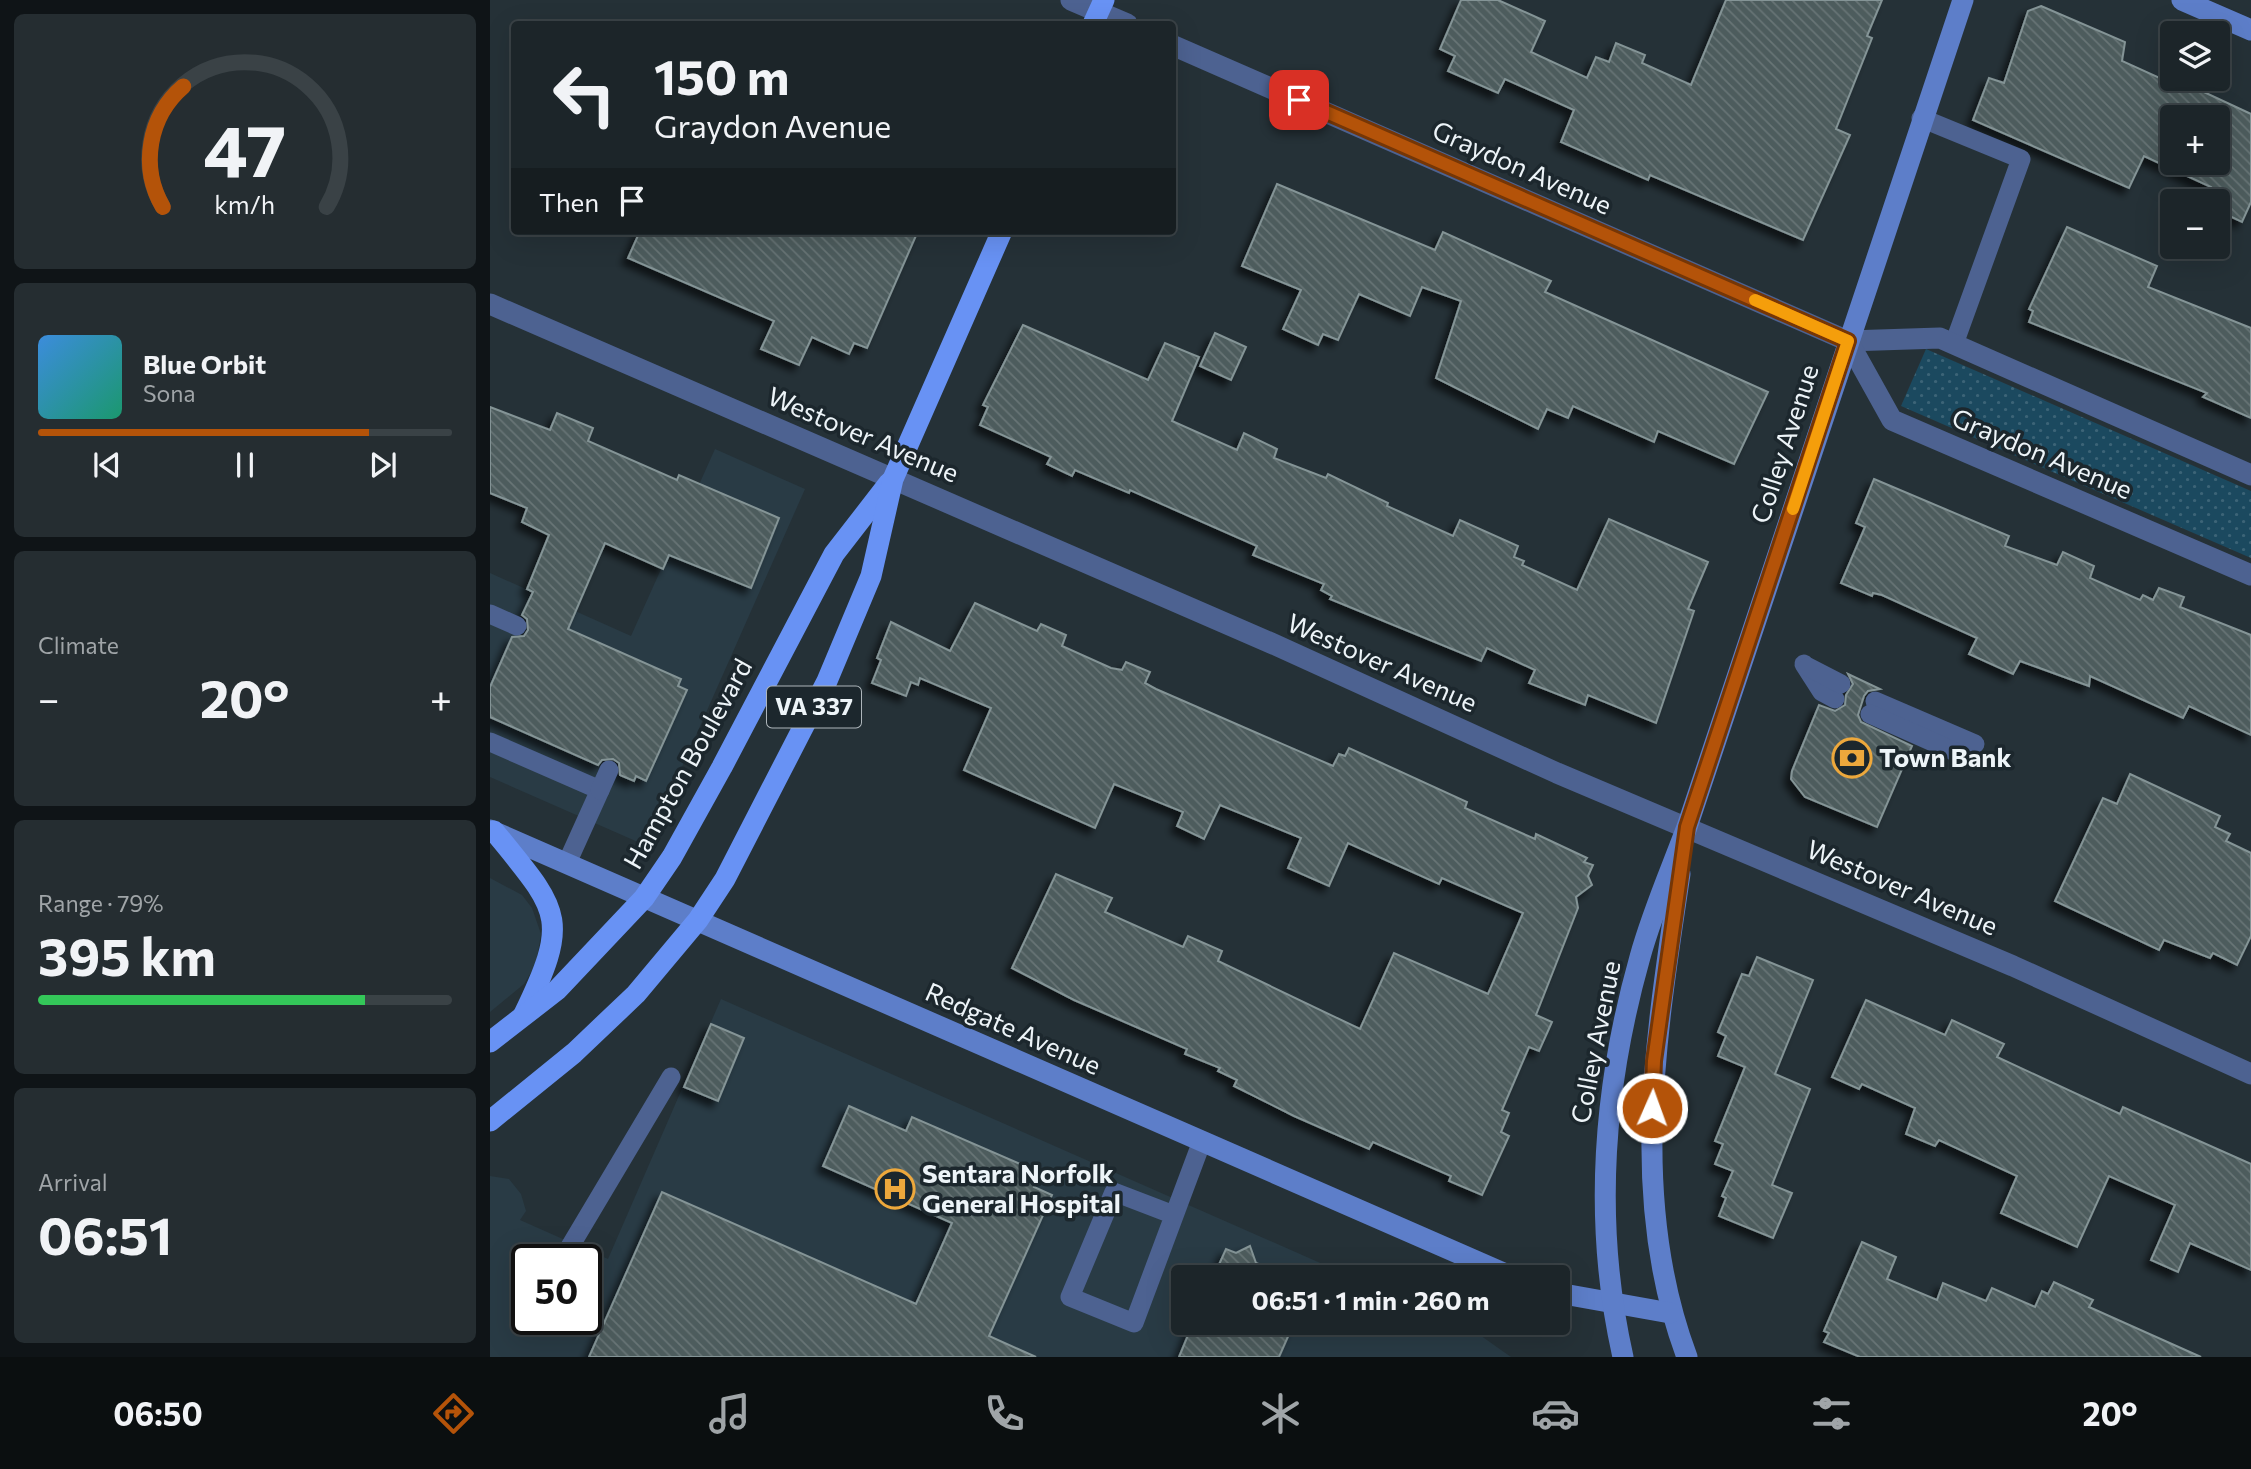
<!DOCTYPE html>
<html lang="en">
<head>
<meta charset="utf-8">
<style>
  :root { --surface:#1c2529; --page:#252d31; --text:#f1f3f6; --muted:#a0a5a8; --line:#3a4246; --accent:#b45309 }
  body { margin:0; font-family:Commissioner,sans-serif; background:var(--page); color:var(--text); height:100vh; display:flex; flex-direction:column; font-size:26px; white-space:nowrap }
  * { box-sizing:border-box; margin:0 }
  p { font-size:23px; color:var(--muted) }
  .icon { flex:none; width:38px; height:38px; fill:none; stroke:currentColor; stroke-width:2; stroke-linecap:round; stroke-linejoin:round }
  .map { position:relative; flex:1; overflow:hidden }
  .details { display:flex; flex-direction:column; gap:14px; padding:14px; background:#0f1417; width:490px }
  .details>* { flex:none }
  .hud { position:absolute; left:21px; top:21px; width:665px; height:214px; border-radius:7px; box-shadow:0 7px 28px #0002,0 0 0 2px var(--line); background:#1c2529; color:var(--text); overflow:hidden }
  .buttons { position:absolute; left:1670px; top:21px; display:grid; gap:14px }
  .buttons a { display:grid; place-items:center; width:70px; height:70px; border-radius:7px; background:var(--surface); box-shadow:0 7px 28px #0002,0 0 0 2px var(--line); font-size:35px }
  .speed { position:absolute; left:21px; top:1244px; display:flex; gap:14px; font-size:35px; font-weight:700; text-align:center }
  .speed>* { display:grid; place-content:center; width:91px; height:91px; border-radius:50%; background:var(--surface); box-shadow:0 7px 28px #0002,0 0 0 2px var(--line); line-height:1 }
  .speed .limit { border:4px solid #111; border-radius:10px; background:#fff; color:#111 }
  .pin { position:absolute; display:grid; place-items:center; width:60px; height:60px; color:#fff; margin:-30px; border-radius:14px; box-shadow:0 4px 10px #0006 }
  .me { position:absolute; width:77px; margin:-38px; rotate:2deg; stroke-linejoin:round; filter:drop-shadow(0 0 5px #0008) }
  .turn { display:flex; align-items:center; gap:24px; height:147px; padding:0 28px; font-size:32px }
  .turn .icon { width:91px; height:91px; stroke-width:2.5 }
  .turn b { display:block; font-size:49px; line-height:60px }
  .then { display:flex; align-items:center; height:66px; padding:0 28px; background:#0003; gap:14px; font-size:26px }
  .big { font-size:52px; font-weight:700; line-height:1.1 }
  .details .card { flex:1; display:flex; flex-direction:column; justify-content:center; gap:10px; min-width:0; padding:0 24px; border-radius:10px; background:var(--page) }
  .details .dial { align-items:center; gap:0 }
  .dial svg { height:182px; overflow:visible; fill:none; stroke:var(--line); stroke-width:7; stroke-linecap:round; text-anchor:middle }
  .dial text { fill:var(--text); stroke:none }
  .song { display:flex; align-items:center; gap:21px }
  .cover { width:84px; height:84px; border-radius:10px; background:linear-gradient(135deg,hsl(210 70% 55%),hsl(160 70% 35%)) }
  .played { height:7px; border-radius:4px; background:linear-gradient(90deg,var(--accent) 80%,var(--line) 80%) }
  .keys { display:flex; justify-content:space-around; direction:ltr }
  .heat { display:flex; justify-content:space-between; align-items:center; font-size:38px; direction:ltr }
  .charge { height:10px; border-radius:5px; background:linear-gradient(90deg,#34c759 79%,var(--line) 0) }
  .trip { position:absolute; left:681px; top:1265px; width:399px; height:70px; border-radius:7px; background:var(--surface); box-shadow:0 7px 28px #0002,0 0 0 2px var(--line); font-weight:700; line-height:70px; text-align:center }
  .dock { display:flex; height:112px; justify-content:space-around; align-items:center; background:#0b0f10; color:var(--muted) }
  .dock .icon { width:49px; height:49px }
  .dock .on { color:var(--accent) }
  .dock b { font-size:32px; color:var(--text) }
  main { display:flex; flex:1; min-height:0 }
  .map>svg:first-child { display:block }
</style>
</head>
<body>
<main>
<section class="details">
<div class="card dial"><svg viewBox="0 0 100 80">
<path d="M14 69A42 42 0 1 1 86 69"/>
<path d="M14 69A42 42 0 0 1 23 16" stroke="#b45309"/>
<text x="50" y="56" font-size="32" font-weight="700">47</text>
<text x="50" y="72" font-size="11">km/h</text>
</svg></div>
<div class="card">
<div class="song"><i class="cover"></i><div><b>Blue Orbit</b><p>Sona</p></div></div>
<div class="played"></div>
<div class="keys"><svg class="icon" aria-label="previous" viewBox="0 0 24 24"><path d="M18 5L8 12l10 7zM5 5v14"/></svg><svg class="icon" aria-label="pause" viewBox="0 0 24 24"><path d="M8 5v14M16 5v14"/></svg><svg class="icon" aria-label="next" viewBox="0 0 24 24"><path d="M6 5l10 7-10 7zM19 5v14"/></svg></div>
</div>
<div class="card"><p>Climate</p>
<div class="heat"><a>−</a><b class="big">20°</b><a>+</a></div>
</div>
<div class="card"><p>Range · 79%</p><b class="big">395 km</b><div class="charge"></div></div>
<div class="card"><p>Arrival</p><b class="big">06:51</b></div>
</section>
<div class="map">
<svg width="1761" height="1357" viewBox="0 0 1761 1357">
  <defs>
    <pattern id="grass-dots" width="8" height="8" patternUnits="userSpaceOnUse" patternTransform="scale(1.75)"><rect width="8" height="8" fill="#1b495f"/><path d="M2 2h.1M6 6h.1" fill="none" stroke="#3c6477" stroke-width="1.8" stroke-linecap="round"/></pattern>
    <pattern id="building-back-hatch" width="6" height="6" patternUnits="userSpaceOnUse" patternTransform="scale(1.75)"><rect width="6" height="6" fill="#4d5c5d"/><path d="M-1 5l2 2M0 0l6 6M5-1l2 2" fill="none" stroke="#677475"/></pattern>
    <filter id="shadow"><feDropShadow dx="-6" dy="6" stdDeviation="3.5" flood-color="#0009"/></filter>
  </defs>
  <rect width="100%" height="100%" fill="#253137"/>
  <!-- built -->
  <g fill="#293b45" fill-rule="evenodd">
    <polygon points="225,449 315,489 157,846 0,777 0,573 141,636"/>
    <polygon points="0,878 32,895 42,908 51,934 46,964 34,984 0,1012"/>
    <path d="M231,999L862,1277L693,1278V1323H964L987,1333L1021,1357H0V1176L19,1179L31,1194L36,1211L30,1220L118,1259ZM37,1260H96V1320H37Z"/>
  </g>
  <!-- grass -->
  <polygon fill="url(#grass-dots)" points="1436,349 1761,491 1761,558 1411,406"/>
  <!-- building -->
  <g fill="url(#building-back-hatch)" stroke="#849496" stroke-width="2" fill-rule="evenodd" filter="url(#shadow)">
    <polygon points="971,0 1008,0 1055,21 1041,52 1097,78 1106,57 1119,62 1126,43 1155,55 1152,63 1201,85 1236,0 1392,0 1377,36 1382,38 1346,129 1360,135 1313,240 1160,175 1158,180 1071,142 1084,110 1015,79 1008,93 958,71 965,56 950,49"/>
    <path d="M1551,6L1635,42L1632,61L1696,90L1699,85L1761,114V202L1752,222L1727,210V201H1715L1721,187L1654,156L1639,188L1483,120L1499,78L1514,83L1538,11ZM1682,117H1727V163H1682Z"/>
    <polygon points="787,184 945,250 953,232 1061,281 1055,292 1278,392 1244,464 1168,431 1164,442 1083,406 1078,418 1057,409 1048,429 946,378 971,301 932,287 920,316 869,294 848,340 833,334 828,345 793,329 811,290 752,266"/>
    <polygon points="1577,227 1667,266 1658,287 1761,328 1761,418 1713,397 1717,393 1539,322 1543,311 1539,309"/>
    <polygon points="150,231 428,231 377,348 364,343 359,354 322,337 309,365 271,349 284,321 138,258"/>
    <polygon points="533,325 658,380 675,343 709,357 682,421 747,450 754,433 787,449 784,458 836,478 838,474 898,503 897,506 963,536 970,520 1028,546 1024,557 1034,561 1032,565 1087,590 1119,519 1218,562 1198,609 1204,611 1166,723 1098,695 1095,705 1039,683 1045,670 997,648 991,661 840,599 842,596 831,590 834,584 763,555 767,546 640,490 639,493 585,470 582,476 557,464 561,457 490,425 498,407 493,405"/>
    <polygon points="725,333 756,347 741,380 710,366"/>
    <polygon points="0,407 60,430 67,413 103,428 98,441 187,480 189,475 289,518 261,588 179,555 173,569 115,543 78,629 191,679 188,686 197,690 156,781 146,776 144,781 130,775 129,763 123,759 112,760 108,765 0,717 0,687 22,637 34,636 38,630 37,619 32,615 43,592 37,589 59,535 32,522 37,508 0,493"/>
    <polygon points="1384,479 1519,536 1515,546 1567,565 1573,552 1604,566 1600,578 1650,600 1653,595 1663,600 1669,588 1694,597 1690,607 1761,635 1761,735 1699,706 1693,718 1600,676 1599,686 1530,661 1523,674 1479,654 1487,638 1392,595 1383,593 1382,596 1351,583 1375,527 1366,523"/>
    <polygon points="485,603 547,631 551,624 576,635 572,646 621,668 632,670 636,662 660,672 655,683 666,689 843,766 849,754 855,756 859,748 977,802 975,808 1045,839 1046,834 1097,858 1094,862 1103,865 1098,876 1102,885 1086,897 1088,908 1046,1015 1062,1022 1049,1051 1039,1047 1012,1110 1019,1113 1011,1132 1019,1136 992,1195 959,1181 961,1176 883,1142 879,1149 804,1116 744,1086 747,1080 728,1071 730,1068 695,1054 697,1049 584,1000 522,968 566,874 622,898 615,912 693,947 698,936 732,951 728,961 870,1029 904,953 998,994 1033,913 952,878 949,884 858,843 839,886 798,868 811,838 730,805 714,839 687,826 693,812 624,784 605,828 474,770 501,708 430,678 428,685 421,682 416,696 382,683 391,660 387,658 401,622 460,651"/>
    <polygon points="1358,674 1390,689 1378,691 1374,696 1368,715 1371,722 1422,746 1387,827 1315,797 1301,779 1302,771 1329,705 1345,711 1355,705 1356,695 1363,684"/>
    <polygon points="1640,774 1730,816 1725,827 1740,834 1736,841 1761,853 1761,936 1747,965 1723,953 1720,958 1674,940 1669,950 1565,901 1613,798 1627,804"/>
    <polygon points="1267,957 1323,980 1285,1074 1320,1089 1282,1185 1302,1193 1283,1238 1229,1216 1236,1198 1232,1196 1243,1171 1225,1164 1233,1144 1225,1141 1255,1067 1228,1056 1236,1036 1228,1032 1252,974 1259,976"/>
    <polygon points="1376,1000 1455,1035 1462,1020 1514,1044 1507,1057 1630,1114 1633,1107 1761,1164 1761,1270 1700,1243 1688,1272 1661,1260 1685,1205 1619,1176 1587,1247 1511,1213 1527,1176 1449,1140 1445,1146 1416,1134 1425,1108 1372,1084 1369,1089 1342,1077"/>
    <polygon points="221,1024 254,1038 228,1101 194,1087"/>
    <polygon points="359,1106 416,1131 422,1117 551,1173 544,1187 562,1195 499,1336 546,1357 99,1357 172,1192 426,1304 462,1223 333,1166"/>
    <polygon points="1372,1242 1406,1257 1397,1279 1447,1300 1453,1283 1496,1301 1502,1288 1545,1307 1552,1291 1558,1294 1564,1282 1603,1300 1599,1307 1711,1357 1370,1357 1334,1342 1339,1333 1334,1331"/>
    <polygon points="760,1246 766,1263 792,1273 799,1271 811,1278 723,1278 736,1249 746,1253"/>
    <polygon points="703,1323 804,1323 789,1357 689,1357"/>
  </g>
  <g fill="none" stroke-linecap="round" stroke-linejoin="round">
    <!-- lane -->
    <g stroke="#4d6291" stroke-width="19">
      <polyline points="1431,118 1531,159 1464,344"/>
      <polyline points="0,614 27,626"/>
      <polyline points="1314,664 1332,692 1345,699"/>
      <polyline points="1318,667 1351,684"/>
      <polyline points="1385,701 1485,744"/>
      <polyline points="1380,714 1481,759"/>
      <polyline points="0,742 110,790 77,863"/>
      <polyline points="110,790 119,770"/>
      <polyline points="684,1215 624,1192 580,1297 644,1323 712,1141"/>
      <polyline points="72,1260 181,1077"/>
    </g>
    <!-- street -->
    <g stroke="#4d6291" stroke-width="21">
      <polyline points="581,0 637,24"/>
      <polyline points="682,45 1358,341 1450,338 1761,475"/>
      <polyline points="0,304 781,643 1067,773 1523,966 1761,1074"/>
      <polyline points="1358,341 1402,420 1761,575"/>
    </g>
    <!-- secondary -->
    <g stroke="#5d7ec9" stroke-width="21">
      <polyline points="1692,0 1761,30"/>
      <polyline points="0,830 1025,1278"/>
      <path d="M1190,874C1166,1035 1138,1200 1197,1357"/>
      <polyline points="1068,1293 1180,1313"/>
      <path d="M1133,1357C1103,1224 1113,1088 1150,957C1162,913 1181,870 1197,827L1473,0"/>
    </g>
    <!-- primary -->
    <g stroke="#6892f4" stroke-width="21">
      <polyline points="603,24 614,0"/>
      <path d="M4,831C69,911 81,917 34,1014"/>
      <polyline points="0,1042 67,990 154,898 182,857 232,767 344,554 399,483"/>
      <polyline points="0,1121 84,1053 146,994 208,920 235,879 337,681 381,576 403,479 512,231"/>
    </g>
  </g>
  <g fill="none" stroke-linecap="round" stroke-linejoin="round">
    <!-- route casing -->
    <g stroke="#753606" stroke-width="18">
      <polyline id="route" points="809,100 1358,341 1197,827 1164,1061 1162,1108"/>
    </g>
    <!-- route -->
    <use href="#route" stroke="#b45309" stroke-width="12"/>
    <!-- slow -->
    <polyline stroke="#f59e0b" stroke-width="12" points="1265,300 1358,341 1303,509"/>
  </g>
  <!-- icons -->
  <defs>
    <g id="bank-ring" transform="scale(2.0125)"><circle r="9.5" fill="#1c272d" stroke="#eda83c" stroke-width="1.5"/><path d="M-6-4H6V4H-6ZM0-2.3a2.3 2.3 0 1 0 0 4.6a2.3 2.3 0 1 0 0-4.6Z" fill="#eda83c"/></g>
    <g id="hospital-ring" transform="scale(2.0125)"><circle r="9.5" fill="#1c272d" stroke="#eda83c" stroke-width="1.5"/><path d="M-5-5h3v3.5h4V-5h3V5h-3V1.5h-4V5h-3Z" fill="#eda83c"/></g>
  </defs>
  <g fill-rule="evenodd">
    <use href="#bank-ring" x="1362" y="758"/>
    <use href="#hospital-ring" x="405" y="1189"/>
  </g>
  <g text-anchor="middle" stroke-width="7" stroke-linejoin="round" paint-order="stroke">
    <!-- shield labels -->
    <rect fill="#1c272d" stroke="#aeb6bb" stroke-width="2" x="277" y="686.5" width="94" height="41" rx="5"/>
    <g font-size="24" font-weight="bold" fill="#edf4f8">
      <text x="324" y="715">VA 337</text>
    </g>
    <!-- street labels -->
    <g font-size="26" fill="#edf4f8" stroke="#1c272d">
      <text transform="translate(1032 168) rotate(24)" y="9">Graydon Avenue</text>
      <text transform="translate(373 435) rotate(23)" y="9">Westover Avenue</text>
      <text transform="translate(1295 444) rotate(-72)" y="9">Colley Avenue</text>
      <text transform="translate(1552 454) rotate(23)" y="9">Graydon Avenue</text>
      <text transform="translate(892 663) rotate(24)" y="9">Westover Avenue</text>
      <text transform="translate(198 764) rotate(-61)" y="9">Hampton Boulevard</text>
      <text transform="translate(1412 888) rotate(23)" y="9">Westover Avenue</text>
      <text transform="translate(523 1029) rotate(24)" y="9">Redgate Avenue</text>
      <text transform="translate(1106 1042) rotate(-79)" y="9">Colley Avenue</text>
    </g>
    <!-- poi labels -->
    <g font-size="26" font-weight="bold" fill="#edf4f8" stroke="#1c272d" text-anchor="start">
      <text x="1389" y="767">Town Bank</text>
      <text x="432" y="1183">Sentara Norfolk<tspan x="432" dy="30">General Hospital</tspan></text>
    </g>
  </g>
</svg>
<div class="buttons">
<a><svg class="icon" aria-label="layers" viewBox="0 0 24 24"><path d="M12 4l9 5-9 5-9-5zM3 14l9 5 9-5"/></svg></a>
<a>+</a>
<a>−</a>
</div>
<div class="speed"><div class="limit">50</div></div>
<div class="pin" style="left:809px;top:100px;background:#d93025"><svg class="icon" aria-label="arrive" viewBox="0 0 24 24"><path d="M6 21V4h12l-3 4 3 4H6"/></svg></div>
<svg class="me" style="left:1162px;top:1108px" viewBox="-20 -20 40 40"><circle r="17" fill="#b45309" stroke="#fff" stroke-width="3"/><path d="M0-11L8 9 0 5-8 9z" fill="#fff"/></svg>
<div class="trip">06:51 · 1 min · 260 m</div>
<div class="hud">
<div class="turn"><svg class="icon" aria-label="left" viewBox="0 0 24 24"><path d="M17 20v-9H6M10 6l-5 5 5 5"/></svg><div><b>150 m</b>Graydon Avenue</div></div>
<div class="then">Then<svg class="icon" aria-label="arrive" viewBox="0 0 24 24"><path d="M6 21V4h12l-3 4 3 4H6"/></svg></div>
</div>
</div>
</main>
<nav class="dock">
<b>06:50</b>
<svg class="icon on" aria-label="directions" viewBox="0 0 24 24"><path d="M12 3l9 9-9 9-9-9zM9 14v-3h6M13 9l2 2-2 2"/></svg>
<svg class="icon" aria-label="music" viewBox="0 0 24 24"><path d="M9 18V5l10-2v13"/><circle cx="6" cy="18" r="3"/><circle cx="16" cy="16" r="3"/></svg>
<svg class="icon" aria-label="phone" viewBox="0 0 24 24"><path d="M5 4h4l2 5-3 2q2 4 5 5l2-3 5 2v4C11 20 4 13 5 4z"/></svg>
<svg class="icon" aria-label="climate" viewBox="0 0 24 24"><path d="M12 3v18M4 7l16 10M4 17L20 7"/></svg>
<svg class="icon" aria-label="car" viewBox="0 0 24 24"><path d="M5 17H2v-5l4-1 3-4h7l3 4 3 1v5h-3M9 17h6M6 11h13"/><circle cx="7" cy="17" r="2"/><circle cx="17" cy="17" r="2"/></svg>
<svg class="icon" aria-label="filters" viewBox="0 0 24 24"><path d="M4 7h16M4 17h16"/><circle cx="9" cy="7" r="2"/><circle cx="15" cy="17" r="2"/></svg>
<b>20°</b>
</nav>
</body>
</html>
